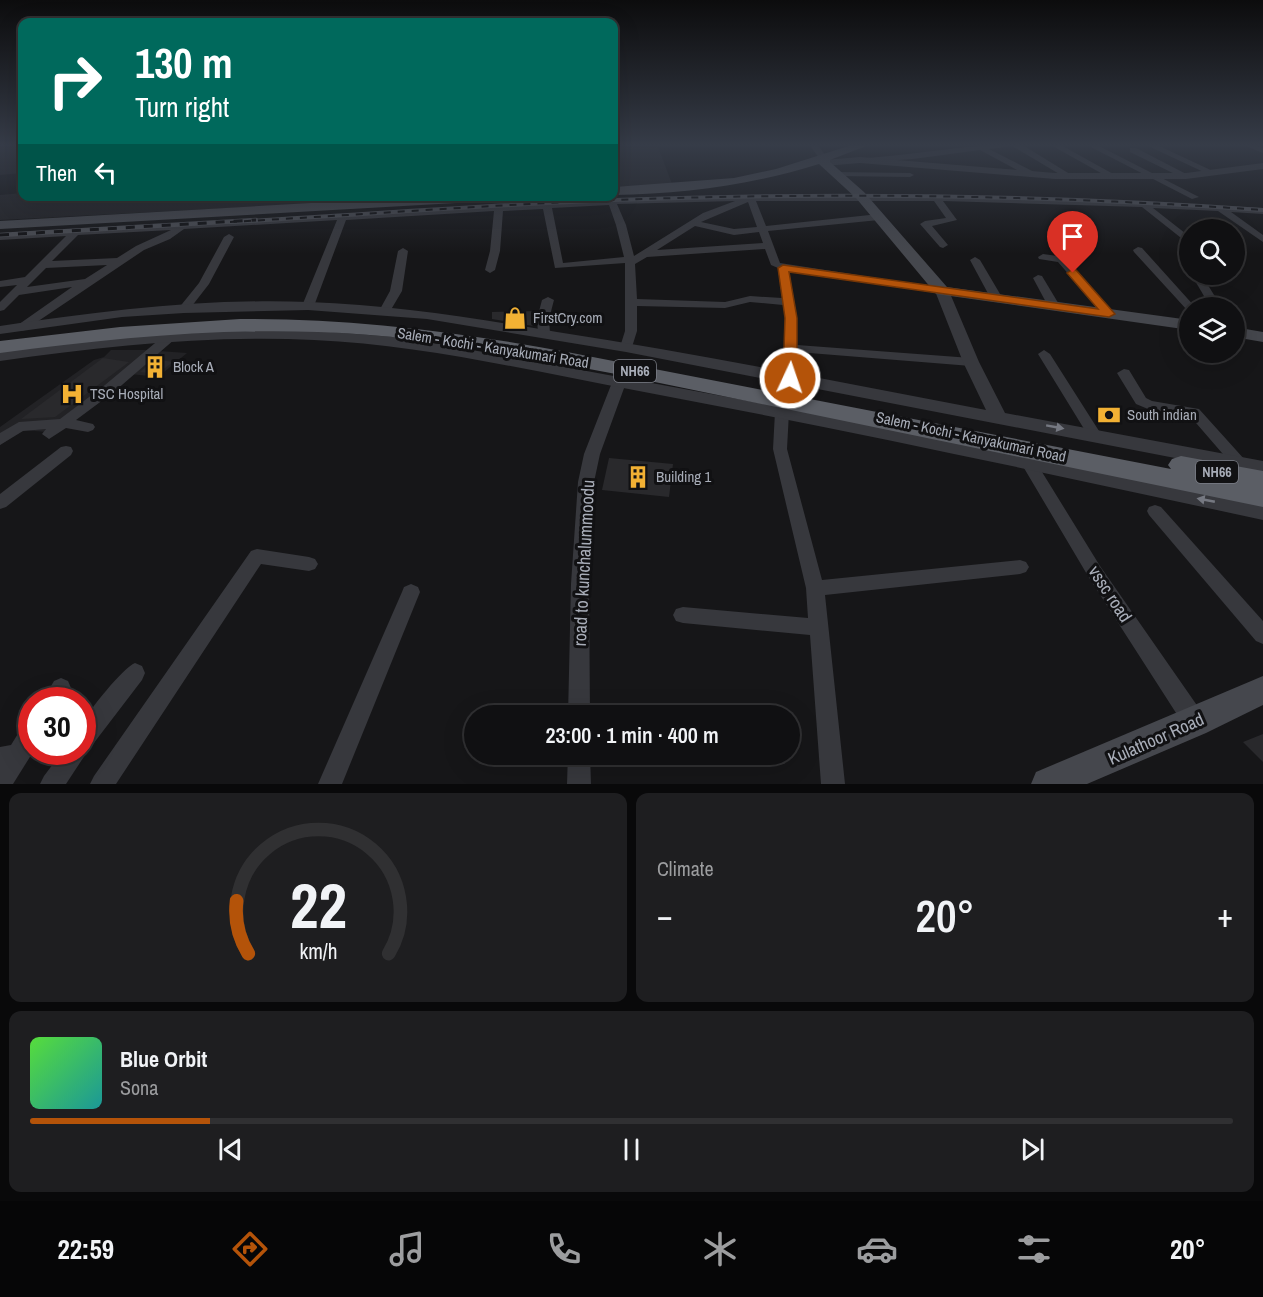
<!DOCTYPE html>
<html lang="en">
<head>
<meta charset="utf-8">
<style>
  :root { --surface:#101012; --page:#1e1e20; --text:#f1f3f6; --muted:#9c9d9f; --line:#303032; --accent:#b45309 }
  body { margin:0; font-family:"Archivo Narrow",sans-serif; background:var(--page); color:var(--text); height:100vh; display:flex; flex-direction:column; font-size:22px; white-space:nowrap }
  * { box-sizing:border-box; margin:0 }
  p { font-size:20px; color:var(--muted) }
  .icon { flex:none; width:33px; height:33px; fill:none; stroke:currentColor; stroke-width:2; stroke-linecap:round; stroke-linejoin:round }
  .map { position:relative; height:784px; overflow:hidden }
  .sheet { display:flex; flex-direction:column; gap:9px; padding:9px; background:#09090a; flex:1 }
  .sheet>* { flex:none }
  .guide { position:absolute; left:18px; top:18px; width:600px; height:183px; border-radius:12px; box-shadow:0 6px 24px #0002,0 0 0 2px var(--line); background:#00695c; color:#fff; overflow:hidden }
  .buttons { position:absolute; left:1179px; top:219px; display:grid; gap:12px }
  .buttons a { display:grid; place-items:center; width:66px; height:66px; border-radius:50%; background:var(--surface); box-shadow:0 6px 24px #0002,0 0 0 2px var(--line); font-size:30px }
  .speed { position:absolute; left:18px; top:687px; display:flex; gap:12px; font-size:30px; font-weight:700; text-align:center }
  .speed>* { display:grid; place-content:center; width:78px; height:78px; border-radius:50%; background:var(--surface); box-shadow:0 6px 24px #0002,0 0 0 2px var(--line); line-height:1 }
  .speed .limit { border:9px solid #d22; background:#fff; color:#111 }
  .pin { position:absolute; display:grid; place-items:center; width:51px; height:51px; color:#fff; margin:-62px -26px; border-radius:50% 50% 50% 0; rotate:-45deg; box-shadow:0 0 6px #0007 }
  .pin .icon { rotate:45deg }
  .me { position:absolute; width:66px; margin:-33px; rotate:3deg; stroke-linejoin:round; filter:drop-shadow(0 0 4px #0008) }
  .turn { display:flex; align-items:center; gap:21px; height:126px; padding:0 18px; font-size:27px }
  .turn .icon { width:78px; height:78px; stroke-width:2.5 }
  .turn b { display:block; font-size:42px; line-height:51px }
  .then { display:flex; align-items:center; height:57px; padding:0 18px; background:#0003; gap:12px; font-size:22px }
  .big { font-size:45px; font-weight:600; line-height:1.1 }
  .sheet .tile { flex:1; display:flex; flex-direction:column; justify-content:center; gap:9px; min-width:0; padding:0 21px; border-radius:12px; background:var(--page) }
  .sheet .dial { align-items:center; gap:0 }
  .dial svg { height:156px; overflow:visible; fill:none; stroke:var(--line); stroke-width:7; stroke-linecap:round; text-anchor:middle }
  .dial text { fill:var(--text); stroke:none }
  .song { display:flex; align-items:center; gap:18px }
  .cover { width:72px; height:72px; border-radius:9px; background:linear-gradient(135deg,hsl(110 70% 55%),hsl(180 70% 35%)) }
  .played { height:6px; border-radius:3px; background:linear-gradient(90deg,var(--accent) 15%,var(--line) 15%) }
  .keys { display:flex; justify-content:space-around; direction:ltr }
  .heat { display:flex; justify-content:space-between; align-items:center; font-size:33px; direction:ltr }
  .sheet .tiles { flex:1; display:grid; gap:9px; grid-template-columns:1fr 1fr }
  .tile:last-child { grid-column:span 2 }
  .trip { position:absolute; left:464px; top:705px; width:336px; height:60px; border-radius:30px; background:var(--surface); box-shadow:0 6px 24px #0002,0 0 0 2px var(--line); font-weight:600; line-height:60px; text-align:center }
  .tab-bar { display:flex; height:96px; justify-content:space-around; align-items:center; background:#060607; color:var(--muted) }
  .tab-bar .icon { width:42px; height:42px }
  .tab-bar .on { color:var(--accent) }
  .tab-bar b { font-size:27px; color:var(--text) }
  .map>svg:first-child { display:block }
</style>
</head>
<body>
<div class="map">
<svg width="1263" height="784" viewBox="0 0 1263 784">
  <rect width="100%" height="100%" fill="#161618"/>
  <!-- built -->
  <g fill="#222225">
    <polygon points="0,144 22,144 22,173 0,175"/>
    <polygon points="614,144 657,144 672,184 614,187"/>
    <polygon points="22,193 22,196 444,197 0,220 0,195"/>
    <polygon points="111,350 154,350 47,432 23,430 0,445 0,427 94,360 104,357"/>
    <polygon points="159,351 187,353 158,377 130,374"/>
  </g>
  <!-- building -->
  <g fill="#29292c">
    <polygon points="537,311 533,326 492,319 492,312"/>
    <polygon points="103,358 129,362 55,417 21,419"/>
    <polygon points="155,359 173,362 157,374 140,372"/>
    <polygon points="609,458 673,464 669,497 602,490"/>
    <polygon points="1263,734 1263,762 1243,742"/>
  </g>
  <g fill="none" stroke-linecap="round" stroke-linejoin="round">
    <!-- minor -->
    <g fill="#37383d" fill-rule="evenodd">
      <polygon points="809,144 817,144 828,159 827,161 821,161"/>
      <path d="M1021,144L1073,176L1066,178L1012,146L989,149L1036,173V177H1030L980,150L913,159L868,162L864,160L868,158C920,154 970,144 1021,144Z"/>
      <polygon points="1049,144 1059,144 1115,175 1108,177"/>
      <polygon points="1085,144 1095,144 1199,197 1192,199"/>
      <polygon points="1144,144 1155,144 1217,173 1210,175"/>
      <polygon points="1241,144 1252,144 1263,148 1263,153"/>
      <polygon points="1130,148 1136,148 1190,176 1183,178 1130,152"/>
      <polygon points="835,172 910,173 914,175 910,177 838,176 834,174"/>
      <path d="M751,195C922,196 1092,198 1263,208V214L1231,212L1263,235V242L1218,211L1153,208L1190,237V245L1142,207L943,201L957,220L932,226L948,245L943,248L940,247L920,224L925,221L946,218L934,201H756L766,226L879,214L884,217L879,220L768,231L780,263L942,288L948,291L942,294L789,270L797,318V345L971,358L977,362L971,366L797,352V378L790,382L783,378L785,318L783,305L750,302L725,308L637,306V331L632,347L626,351L622,350L620,347L625,331V263L555,268L543,209L503,211L500,251L495,270L490,273L485,270L490,251L494,211L346,220L314,306L308,309L302,306L337,220L184,229L170,239L144,250L25,330L21,331L15,327L72,287L19,295L4,310L0,311V302L17,285L0,287V281L25,277L66,236L0,240V234L612,199ZM735,201L703,213L634,256L626,225L617,204ZM748,202L757,227L734,229L701,222ZM609,205L616,225L624,257L563,263L552,208ZM695,226L734,235L759,232L763,243L657,250ZM171,230L136,246L117,258L52,261L78,235ZM765,249L771,265L778,268L782,298L750,296L725,302L637,299L635,264L647,257ZM107,265L85,279L27,287L46,268Z"/>
      <polygon points="229,234 234,237 209,284 188,311 180,311 178,309 199,283 224,237"/>
      <polygon points="1138,247 1142,248 1196,308 1190,308 1190,311 1187,310 1134,252 1133,250"/>
      <polygon points="403,248 408,251 402,291 389,313 381,313 379,311 390,291 398,251"/>
      <polygon points="1043,254 1065,257 1113,312 1115,314 1113,316 1105,316 1058,262 1039,259 1038,257"/>
      <polygon points="975,257 980,260 1003,299 1001,301 993,301 991,299 970,260"/>
      <polygon points="1038,275 1042,276 1060,306 1058,308 1050,308 1048,306 1033,278"/>
      <polygon points="1199,276 1203,277 1222,308 1211,308 1194,279"/>
      <polygon points="548,297 554,300 549,319 550,333 544,337 538,333 537,319 542,300"/>
      <polygon points="171,332 177,336 175,339 115,391 76,420 93,424 95,427 93,430 88,432 66,428 49,439 42,434 46,429 23,431 0,445 0,433 19,422 60,419 105,385 167,333"/>
      <polygon points="1044,350 1050,354 1099,431 1101,434 1099,437 1089,437 1038,354"/>
      <polygon points="1124,369 1129,370 1146,398 1152,401 1199,409 1245,460 1248,464 1245,468 1235,468 1190,416 1148,409 1136,404 1117,373"/>
      <polygon points="620,376 627,380 600,454 594,482 589,584 590,716 568,716 571,584 578,482 584,454 613,380"/>
      <polygon points="782,408 789,412 787,449 822,580 1020,560 1026,562 1029,567 1026,572 1020,574 825,595 845,784 821,784 810,635 683,623 676,621 673,615 676,609 683,607 808,618 806,588 773,449 775,412"/>
      <polygon points="66,446 71,447 73,451 71,455 6,507 0,509 0,494 61,447"/>
      <polygon points="1029,458 1034,459 1100,566 1203,714 1206,722 1203,730 1195,733 1187,730 1088,576 1021,463 1024,459"/>
      <polygon points="1155,505 1161,507 1263,621 1263,644 1256,641 1149,515 1147,511 1149,507"/>
      <polygon points="257,549 309,557 315,559 318,564 315,569 309,571 261,564 116,784 90,784 94,776 251,551"/>
      <polygon points="411,584 418,587 420,592 342,784 318,784 402,592 404,587"/>
      <path d="M135,663L142,666L145,673L142,680L87,752L66,784H40L44,776L62,752H82C82,744 80,731 83,723C88,711 123,668 135,663Z"/>
      <polygon points="61,678 68,681 71,688 65,700 43,700 54,681"/>
      <polygon points="32,721 33,752 13,784 0,784 0,747 11,745 24,724"/>
      <polygon points="568,754 590,754 591,784 567,784"/>
    </g>
    <!-- tertiary -->
    <g fill="#37383d" fill-rule="evenodd">
      <polygon points="860,157 1055,173 1186,173 1263,163 1263,169 1186,179 1055,179 860,163 824,166 819,163 824,160"/>
      <path d="M942,287L949,291L979,362L1005,413L1263,461V475L626,352L427,319L308,310L184,313L122,317L0,334V326C102,311 205,298 309,302C393,305 475,318 557,332C701,354 843,383 986,410L963,362L935,291Z"/>
      <path d="M228,330L318,331L407,338L782,407L1263,504V520C1055,475 847,430 639,391C531,371 424,345 314,340C209,335 104,346 0,361V351C76,341 152,332 228,330Z"/>
    </g>
    <!-- secondary -->
    <g fill="#45474d" fill-rule="evenodd">
      <path d="M855,144H871L830,160V162L864,192L947,287L1190,320V330L936,294L856,198L819,164C752,185 684,194 614,195V187L734,178L776,169Z"/>
      <polygon points="434,196 515,196 509,200 0,229 0,221"/>
      <polygon points="1234,327 1263,332 1263,342 1234,337"/>
      <polygon points="1263,676 1263,705 1206,733 1087,784 1031,784 1036,772"/>
    </g>
    <!-- trunk -->
    <path fill="#5b5e65" fill-rule="evenodd" d="M240,319C351,318 459,332 567,352L1171,469L1168,465L1172,459L1181,456L1263,471V507L616,374C518,355 419,335 318,332C212,328 106,339 0,353V341L120,327Z"/>
    <!-- rail-far1 casing -->
    <g stroke="#4a4c52" stroke-width="4">
      <path id="rail-far1" d="M230,222C358,215 486,205 614,200C830,192 1047,195 1263,210"/>
    </g>
    <!-- rail casing -->
    <g stroke="#4a4c52" stroke-width="4.5">
      <polyline id="rail" points="0,235 256,220"/>
    </g>
    <!-- rail-far1 -->
    <use href="#rail-far1" stroke="#111113" stroke-width="2" stroke-dasharray="7" stroke-linecap="butt"/>
    <!-- rail -->
    <use href="#rail" stroke="#111113" stroke-width="3" stroke-dasharray="9" stroke-linecap="butt"/>
  </g>
  <!-- one-way arrows -->
  <defs><path id="oneway-solid" d="M-6-.8H1V-3.2L6.5 0L1 3.2V.8H-6Z" transform="scale(1.5)"/></defs>
  <g fill="#757881">
    <use href="#oneway-solid" transform="translate(1055 427) rotate(10)"/>
    <use href="#oneway-solid" transform="translate(1206 500) rotate(-169)"/>
  </g>
  <!-- sky -->
  <linearGradient id="sky" x2="0" y2="1"><stop stop-color="#0c0c0d"/><stop offset="0.57" stop-color="#363c48"/><stop offset="1" stop-color="#363c48" stop-opacity="0"/></linearGradient>
  <rect width="1263" height="254" fill="url(#sky)"/>
  <!-- route -->
  <polygon fill="#b45309" stroke="#753606" stroke-width="1.5" points="783,265 1098,309 1067,273 1073,269 1076,270 1115,314 1109,317 789,272 797,318 797,378 790,382 783,378 785,318 778,268"/>
  <!-- icons -->
  <defs>
    <g id="shop-bare" transform="scale(1.8)"><path d="M-5-2.5h2.3a2.7 3.5 0 0 1 5.4 0H5L5.5 6h-11ZM-1.5-2.5h3a1.5 2.3 0 0 0-3 0Z" fill="#f2b134" stroke="#111113" stroke-width="2.5" paint-order="stroke"/></g>
    <g id="building-bare" transform="scale(1.8)"><path d="M-4-6H4V6H1V3H-1V6H-4ZM-2.5-4.3h1.7v1.8h-1.7ZM.8-4.3h1.7v1.8H.8ZM-2.5-1h1.7V.8h-1.7ZM.8-1h1.7V.8H.8Z" fill="#f2b134" stroke="#111113" stroke-width="2.5" paint-order="stroke"/></g>
    <g id="hospital-bare" transform="scale(1.8)"><path d="M-5-5h3v3.5h4V-5h3V5h-3V1.5h-4V5h-3Z" fill="#f2b134" stroke="#111113" stroke-width="2.5" paint-order="stroke"/></g>
    <g id="bank-bare" transform="scale(1.8)"><path d="M-6-4H6V4H-6ZM0-2.3a2.3 2.3 0 1 0 0 4.6a2.3 2.3 0 1 0 0-4.6Z" fill="#f2b134" stroke="#111113" stroke-width="2.5" paint-order="stroke"/></g>
  </defs>
  <g fill-rule="evenodd">
    <use href="#shop-bare" x="515" y="318"/>
    <use href="#building-bare" x="155" y="367"/>
    <use href="#hospital-bare" x="72" y="394"/>
    <use href="#bank-bare" x="1109" y="415"/>
    <use href="#building-bare" x="638" y="477"/>
  </g>
  <g text-anchor="middle" stroke-width="6" stroke-linejoin="round" paint-order="stroke">
    <!-- shield labels -->
    <g fill="#111113" stroke="#7b7e86" stroke-width="1.5">
      <rect x="614" y="360" width="42" height="22" rx="4.5"/>
      <rect x="1196" y="461" width="42" height="22" rx="4.5"/>
    </g>
    <g font-size="14" font-weight="bold" fill="#a8adb8">
      <text x="635" y="376">NH66</text>
      <text x="1217" y="477">NH66</text>
    </g>
    <!-- poi labels -->
    <g font-size="15" fill="#a8adb8" stroke="#111113" text-anchor="start">
      <text x="533" y="323">FirstCry.com</text>
      <text x="173" y="372">Block A</text>
      <text x="90" y="399">TSC Hospital</text>
      <text x="1127" y="420">South indian</text>
      <text x="656" y="482">Building 1</text>
    </g>
    <!-- street labels -->
    <g font-size="15" fill="#a8adb8" stroke="#111113">
      <text transform="translate(493 348) rotate(9)" y="5">Salem - Kochi - Kanyakumari Road</text>
      <text transform="translate(971 437) rotate(12)" y="5">Salem - Kochi - Kanyakumari Road</text>
    </g>
    <!-- near-street labels -->
    <g font-size="18" fill="#a8adb8" stroke="#111113">
      <text transform="translate(584 563) rotate(-87)" y="6">road to kunchalummoodu</text>
      <text transform="translate(1110 594) rotate(57)" y="6">vssc road</text>
      <text transform="translate(1156 739) rotate(-24)" y="6">Kulathoor Road</text>
    </g>
  </g>
</svg>
<div class="buttons">
<a><svg class="icon" aria-label="search" viewBox="0 0 24 24"><circle cx="10" cy="10" r="6"/><path d="M15 15l6 6"/></svg></a>
<a><svg class="icon" aria-label="layers" viewBox="0 0 24 24"><path d="M12 4l9 5-9 5-9-5zM3 14l9 5 9-5"/></svg></a>
</div>
<div class="speed"><div class="limit">30</div></div>
<div class="pin" style="left:1073px;top:273px;background:#d93025"><svg class="icon" aria-label="arrive" viewBox="0 0 24 24"><path d="M6 21V4h12l-3 4 3 4H6"/></svg></div>
<svg class="me" style="left:790px;top:378px" viewBox="-20 -20 40 40"><circle r="17" fill="#b45309" stroke="#fff" stroke-width="3"/><path d="M0-11L8 9 0 5-8 9z" fill="#fff"/></svg>
<div class="trip">23:00 · 1 min · 400 m</div>
<div class="guide">
<div class="turn"><svg class="icon" aria-label="right" viewBox="0 0 24 24"><path d="M7 20v-9h11M14 6l5 5-5 5"/></svg><div><b>130 m</b>Turn right</div></div>
<div class="then">Then<svg class="icon" aria-label="left" viewBox="0 0 24 24"><path d="M17 20v-9H6M10 6l-5 5 5 5"/></svg></div>
</div>
</div>
<section class="sheet">
<div class="tiles">
<div class="tile dial"><svg viewBox="0 0 100 80">
<path d="M14 69A42 42 0 1 1 86 69"/>
<path d="M14 69A42 42 0 0 1 8 42" stroke="#b45309"/>
<text x="50" y="56" font-size="32" font-weight="700">22</text>
<text x="50" y="72" font-size="11">km/h</text>
</svg></div>
<div class="tile"><p>Climate</p>
<div class="heat"><a>−</a><b class="big">20°</b><a>+</a></div>
</div>
<div class="tile">
<div class="song"><i class="cover"></i><div><b>Blue Orbit</b><p>Sona</p></div></div>
<div class="played"></div>
<div class="keys"><svg class="icon" aria-label="previous" viewBox="0 0 24 24"><path d="M18 5L8 12l10 7zM5 5v14"/></svg><svg class="icon" aria-label="pause" viewBox="0 0 24 24"><path d="M8 5v14M16 5v14"/></svg><svg class="icon" aria-label="next" viewBox="0 0 24 24"><path d="M6 5l10 7-10 7zM19 5v14"/></svg></div>
</div>
</div>
</section>
<nav class="tab-bar">
<b>22:59</b>
<svg class="icon on" aria-label="directions" viewBox="0 0 24 24"><path d="M12 3l9 9-9 9-9-9zM9 14v-3h6M13 9l2 2-2 2"/></svg>
<svg class="icon" aria-label="music" viewBox="0 0 24 24"><path d="M9 18V5l10-2v13"/><circle cx="6" cy="18" r="3"/><circle cx="16" cy="16" r="3"/></svg>
<svg class="icon" aria-label="phone" viewBox="0 0 24 24"><path d="M5 4h4l2 5-3 2q2 4 5 5l2-3 5 2v4C11 20 4 13 5 4z"/></svg>
<svg class="icon" aria-label="climate" viewBox="0 0 24 24"><path d="M12 3v18M4 7l16 10M4 17L20 7"/></svg>
<svg class="icon" aria-label="car" viewBox="0 0 24 24"><path d="M5 17H2v-5l4-1 3-4h7l3 4 3 1v5h-3M9 17h6M6 11h13"/><circle cx="7" cy="17" r="2"/><circle cx="17" cy="17" r="2"/></svg>
<svg class="icon" aria-label="filters" viewBox="0 0 24 24"><path d="M4 7h16M4 17h16"/><circle cx="9" cy="7" r="2"/><circle cx="15" cy="17" r="2"/></svg>
<b>20°</b>
</nav>
</body>
</html>
